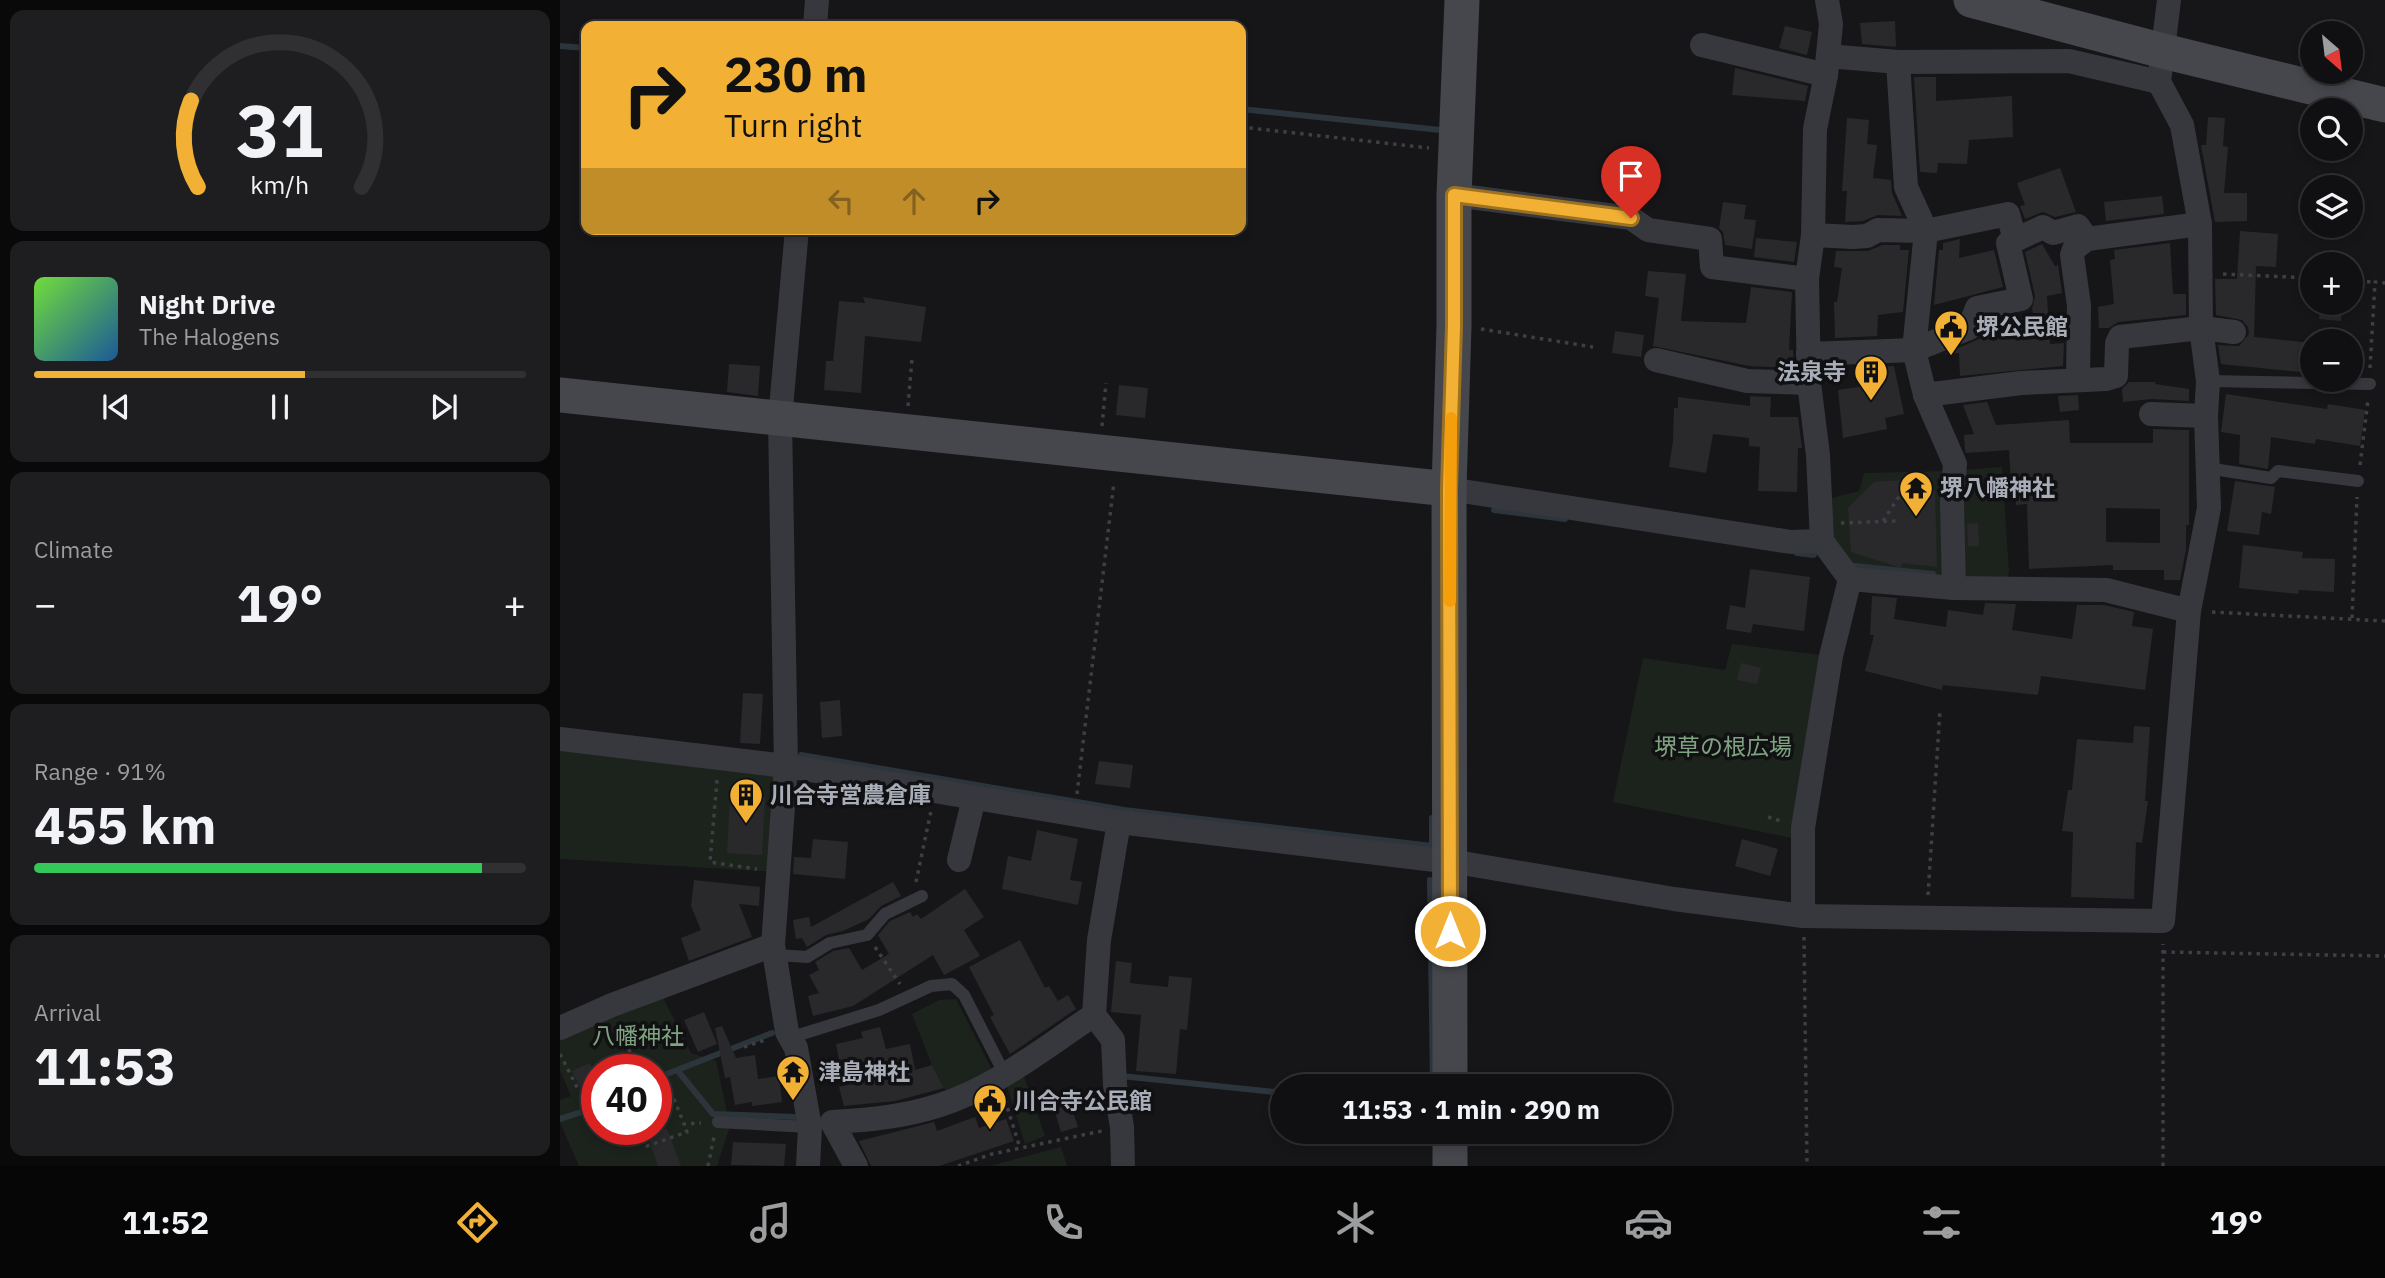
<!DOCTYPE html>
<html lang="en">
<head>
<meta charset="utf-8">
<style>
  :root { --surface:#101012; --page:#1e1e20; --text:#f1f3f6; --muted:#9c9d9f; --line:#303032; --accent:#f2b134 }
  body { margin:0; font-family:"IBM Plex Sans","Noto Sans JP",sans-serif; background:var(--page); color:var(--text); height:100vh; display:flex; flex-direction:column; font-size:26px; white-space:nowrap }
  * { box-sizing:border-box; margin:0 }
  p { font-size:23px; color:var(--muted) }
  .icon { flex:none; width:38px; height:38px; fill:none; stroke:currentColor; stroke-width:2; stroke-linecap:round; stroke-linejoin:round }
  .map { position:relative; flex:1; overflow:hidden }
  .drawer { display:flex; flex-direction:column; gap:10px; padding:10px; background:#09090a; width:560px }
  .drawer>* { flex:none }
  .guide { position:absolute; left:21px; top:21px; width:665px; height:214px; border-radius:14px; box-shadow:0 4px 10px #0003,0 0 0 2px var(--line); background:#f2b134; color:#111; overflow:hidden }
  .needle { width:46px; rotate:152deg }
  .buttons { position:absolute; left:1740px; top:21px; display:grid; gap:14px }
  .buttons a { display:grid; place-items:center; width:63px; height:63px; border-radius:50%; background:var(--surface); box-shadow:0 4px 10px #0003,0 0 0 2px var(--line); font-size:35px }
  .speed { position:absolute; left:21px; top:1054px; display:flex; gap:14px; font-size:35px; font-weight:700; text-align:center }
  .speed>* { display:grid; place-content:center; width:91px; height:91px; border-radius:50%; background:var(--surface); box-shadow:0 4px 10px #0003,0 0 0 2px var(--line); line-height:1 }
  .speed .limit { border:10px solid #d22; background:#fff; color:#111 }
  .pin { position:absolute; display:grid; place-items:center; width:60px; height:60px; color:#fff; margin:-72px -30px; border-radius:50% 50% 50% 0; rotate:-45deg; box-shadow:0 0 7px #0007 }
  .pin .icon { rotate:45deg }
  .me { position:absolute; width:77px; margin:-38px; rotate:0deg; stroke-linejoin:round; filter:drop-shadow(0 0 5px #0008) }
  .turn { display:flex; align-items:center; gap:24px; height:147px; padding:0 28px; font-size:32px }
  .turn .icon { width:91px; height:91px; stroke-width:2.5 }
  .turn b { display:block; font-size:49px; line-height:60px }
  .lanes { display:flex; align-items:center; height:66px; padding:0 28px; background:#0003; justify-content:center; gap:35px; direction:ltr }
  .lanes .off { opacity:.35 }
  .big { font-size:52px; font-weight:800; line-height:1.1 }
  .drawer .card { flex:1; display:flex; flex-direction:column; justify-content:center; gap:10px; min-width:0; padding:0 24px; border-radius:14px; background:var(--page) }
  .drawer .dial { align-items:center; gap:0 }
  .dial svg { height:182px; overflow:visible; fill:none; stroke:var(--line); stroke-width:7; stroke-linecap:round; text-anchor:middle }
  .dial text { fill:var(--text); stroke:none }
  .song { display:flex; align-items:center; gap:21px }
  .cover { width:84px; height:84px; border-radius:10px; background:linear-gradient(135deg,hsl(100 70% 55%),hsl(210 70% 35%)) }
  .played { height:7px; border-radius:4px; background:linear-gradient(90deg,var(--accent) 55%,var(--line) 55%) }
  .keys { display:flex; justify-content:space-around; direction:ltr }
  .heat { display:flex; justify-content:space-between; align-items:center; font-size:38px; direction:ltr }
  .charge { height:10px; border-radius:5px; background:linear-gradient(90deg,#34c759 91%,var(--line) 0) }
  .trip { position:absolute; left:710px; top:1074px; width:402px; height:70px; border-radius:35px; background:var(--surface); box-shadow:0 4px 10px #0003,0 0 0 2px var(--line); font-weight:800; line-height:70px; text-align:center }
  .tabs { display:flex; height:112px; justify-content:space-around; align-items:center; background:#060607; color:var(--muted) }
  .tabs .icon { width:49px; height:49px }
  .tabs .active { color:var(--accent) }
  .tabs b { font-size:32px; color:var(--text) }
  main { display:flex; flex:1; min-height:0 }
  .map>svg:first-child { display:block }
</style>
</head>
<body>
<main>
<section class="drawer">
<div class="card dial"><svg viewBox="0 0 100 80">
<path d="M14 69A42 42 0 1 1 86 69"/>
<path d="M14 69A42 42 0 0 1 11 31" stroke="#f2b134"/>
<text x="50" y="56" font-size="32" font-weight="700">31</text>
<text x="50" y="72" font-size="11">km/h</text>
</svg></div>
<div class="card">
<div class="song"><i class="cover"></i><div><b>Night Drive</b><p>The Halogens</p></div></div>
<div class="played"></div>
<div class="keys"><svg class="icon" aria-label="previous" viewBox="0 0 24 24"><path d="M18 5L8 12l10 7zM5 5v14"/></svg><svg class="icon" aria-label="pause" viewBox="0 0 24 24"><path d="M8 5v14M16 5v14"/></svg><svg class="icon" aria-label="next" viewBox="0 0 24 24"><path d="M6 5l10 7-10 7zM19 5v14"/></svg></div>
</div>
<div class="card"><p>Climate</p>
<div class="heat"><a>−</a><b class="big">19°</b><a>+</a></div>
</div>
<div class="card"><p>Range · 91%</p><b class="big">455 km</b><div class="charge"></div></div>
<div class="card"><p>Arrival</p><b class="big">11:53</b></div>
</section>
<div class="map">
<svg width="1825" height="1166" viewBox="0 0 1825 1166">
  <rect width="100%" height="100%" fill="#161618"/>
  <!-- green -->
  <g fill="#1c231d" fill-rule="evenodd">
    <polygon points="1442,467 1449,572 1444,585 1292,573 1271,541 1271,498 1299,491 1304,473 1389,471"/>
    <polygon points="1172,644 1260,655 1232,838 1053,802 1083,658 1165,670"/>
    <polygon points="0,739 226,766 217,872 0,859"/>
    <path d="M94,980L131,1053L156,1061L170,1126L157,1166H19L0,1122V1100L11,1096L0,1070V1028ZM37,1069H96V1129H37Z"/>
    <polygon points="396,999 432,1070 387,1093 372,1065 352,1014 379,1000"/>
    <polygon points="464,1077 485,1136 465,1144 447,1086"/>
    <polygon points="501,1147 507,1166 430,1166"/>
  </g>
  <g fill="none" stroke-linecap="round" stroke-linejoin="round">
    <!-- stream -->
    <g stroke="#2c353c" stroke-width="6">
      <polyline points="0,46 26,48"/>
      <polyline points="681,109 880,130"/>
      <polyline points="934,510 1005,519"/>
      <polyline points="1237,553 1254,555"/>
      <polyline points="1295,566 1373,574"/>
      <polyline points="241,755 564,810 872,846 872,818"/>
      <polyline points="870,880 873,1085"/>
      <polyline points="118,1071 153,1114 235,1117"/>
      <polyline points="561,1076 723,1093"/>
      <polyline points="99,1077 212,1033"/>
      <polyline points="0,1119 37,1107"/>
    </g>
  </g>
  <!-- building -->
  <g fill="#29292c" fill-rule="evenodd">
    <polygon points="1335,21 1336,47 1302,44 1300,23"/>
    <polygon points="1225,26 1252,32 1247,55 1219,48"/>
    <polygon points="1175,68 1248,86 1245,101 1172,95"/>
    <polygon points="1354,77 1376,77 1376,101 1452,96 1453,137 1409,140 1407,164 1378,163 1377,173 1360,172"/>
    <polygon points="1648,117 1665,118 1663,146 1668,147 1664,193 1687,193 1687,221 1655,222 1641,145 1646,145"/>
    <polygon points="1287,118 1309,120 1307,144 1317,145 1313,178 1331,180 1332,193 1342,216 1318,215 1303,221 1285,222 1287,191 1282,191"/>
    <polygon points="1500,168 1516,212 1495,217 1483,212 1465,219 1460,206 1465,205 1457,183"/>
    <polygon points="1602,196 1604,214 1546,221 1544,202"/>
    <polygon points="1163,202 1186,205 1184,219 1196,220 1192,249 1165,245 1163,232 1159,228"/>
    <polygon points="1680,231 1718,234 1716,267 1696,266 1694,337 1752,343 1752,373 1661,364 1658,345 1679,346 1689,334 1688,327 1682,320 1656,315 1655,279 1677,279"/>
    <polygon points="1196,238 1237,242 1234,262 1194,257"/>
    <polygon points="1400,239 1399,258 1434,250 1443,287 1374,305 1379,250 1383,250 1383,243"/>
    <polygon points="1610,243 1613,294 1626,294 1626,315 1558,322 1549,328 1539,328 1538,307 1554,304 1550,260 1555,259 1554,250"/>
    <polygon points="1482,244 1495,266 1498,265 1502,293 1487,296 1490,344 1504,343 1503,366 1400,376 1399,353 1384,354 1419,339 1447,335 1445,319 1474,317 1472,309 1475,296 1465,252"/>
    <polygon points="1322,245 1340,245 1340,250 1349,250 1343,312 1318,315 1317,336 1275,338 1274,302 1277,302 1282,268 1274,267 1276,251 1308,251"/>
    <polygon points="1088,271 1126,274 1121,321 1186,323 1191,287 1232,292 1229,350 1233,350 1234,368 1189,366 1093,346 1099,298 1085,296"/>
    <polygon points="303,297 366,307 361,342 305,336 301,393 264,390 266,361 273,361 279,301 305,303"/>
    <polygon points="1761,303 1783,303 1781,321 1759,319"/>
    <polygon points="1055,331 1084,335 1081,357 1052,353"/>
    <polygon points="169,364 200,366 198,396 167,392"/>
    <polygon points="1334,366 1344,414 1325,418 1327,429 1283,438 1278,390 1311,385 1307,367"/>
    <polygon points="1569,382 1596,382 1595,384 1629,389 1629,401 1592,399 1563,402 1562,389"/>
    <polygon points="559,385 588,388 585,418 556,415"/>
    <polygon points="1666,394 1767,409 1768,404 1805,410 1800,446 1756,439 1755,444 1711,437 1708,469 1679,464 1680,435 1661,432"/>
    <polygon points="1518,395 1519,410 1500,412 1498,396"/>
    <polygon points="1190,396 1211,397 1210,417 1238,417 1242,448 1238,448 1237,492 1198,491 1200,447 1189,446 1189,438 1153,434 1146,473 1109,467 1113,441 1114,408 1118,408 1118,397 1190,406"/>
    <path d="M1427,402L1436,425L1509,420L1510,443H1593V429L1629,430V525H1626V550L1620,580H1604V570H1553V565L1469,569L1467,504L1456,505L1455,480H1451L1449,450L1406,453L1405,451L1404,435L1414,434L1403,405ZM1546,508L1600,509V543L1546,542Z"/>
    <polygon points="1358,479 1360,492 1375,490 1377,567 1342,563 1341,568 1291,552 1288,508 1314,482"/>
    <polygon points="1675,481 1715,487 1711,514 1702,512 1699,535 1667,531"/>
    <polygon points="1418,523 1419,546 1408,546 1407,524"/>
    <polygon points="1683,545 1743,552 1742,558 1775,559 1774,592 1739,590 1738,594 1679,588"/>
    <polygon points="1190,569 1250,577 1244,631 1193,624 1191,633 1166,629 1170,605 1185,608"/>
    <polygon points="1312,596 1337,598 1334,619 1386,627 1388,610 1423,615 1425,603 1456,604 1452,630 1512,639 1517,605 1544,605 1574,612 1572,626 1593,629 1585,690 1481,676 1478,695 1383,685 1382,690 1305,671 1314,635 1310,635"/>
    <polygon points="1181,663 1201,668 1197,684 1177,680"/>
    <polygon points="183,693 203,694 200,744 180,743"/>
    <polygon points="280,700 282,736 262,738 260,702"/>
    <polygon points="1574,726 1590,727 1585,801 1588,801 1582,843 1576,842 1574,899 1511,897 1513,832 1502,831 1508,790 1512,790 1517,739 1573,743"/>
    <polygon points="539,761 573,765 570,788 535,784"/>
    <polygon points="170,796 205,797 202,855 167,853"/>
    <polygon points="477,830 518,839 510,880 522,882 518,905 442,889 448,856 471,861"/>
    <polygon points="253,839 288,842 285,879 233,874 234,857 251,858"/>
    <polygon points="1182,839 1218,849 1210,876 1175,866"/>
    <polygon points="134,880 200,887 199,906 179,904 192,937 129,961 121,938 141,930 131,906"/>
    <polygon points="333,882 341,896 321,906 309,919 283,931 266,935 247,947 242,938 236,939 233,920 249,917 251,927"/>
    <polygon points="405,889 424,917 404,930 420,956 384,975 373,955 293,1006 253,1016 248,996 259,993 249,975 259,970 255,962 273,951 289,948 302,970 329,954 318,935 330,921 350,912 353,917 357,914 361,919"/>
    <polygon points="460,940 485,988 489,986 498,1001 508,995 516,1009 450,1054 430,1017 434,1015 409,967"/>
    <polygon points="556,961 572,963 570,983 608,987 609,976 632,978 627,1030 620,1029 616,1074 576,1071 581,1015 551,1012"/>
    <polygon points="144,1012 157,1044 138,1052 124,1020"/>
    <polygon points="162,1026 176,1058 195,1055 198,1079 219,1076 222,1102 192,1106 192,1102 175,1105 170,1077 165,1078 155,1028"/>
    <polygon points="320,1027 326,1049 350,1044 355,1070 372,1065 384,1088 335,1101 284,1106 279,1087 284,1085 276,1044 303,1038 301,1032"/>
    <polygon points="30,1063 37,1076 37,1119 12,1071"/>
    <polygon points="508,1097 518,1127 501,1132 492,1102"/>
    <polygon points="415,1117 419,1128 446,1119 454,1141 379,1166 311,1166 299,1141 374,1122 377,1131"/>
    <polygon points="85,1129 107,1129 121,1166 98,1166"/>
    <polygon points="173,1142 226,1144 224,1166 171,1165"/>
  </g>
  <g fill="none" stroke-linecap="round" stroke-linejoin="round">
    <!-- path -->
    <g stroke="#3d3f44" stroke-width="3.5" stroke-dasharray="3.5 5" stroke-linecap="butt">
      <polyline points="681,127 869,148"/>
      <polyline points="1663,274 1752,278"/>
      <polyline points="1790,281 1815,282"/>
      <polyline points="921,329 1033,347"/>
      <polyline points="1810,368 1815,282 1825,283"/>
      <polyline points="348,406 352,359"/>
      <polyline points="542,426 546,383"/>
      <polyline points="1800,465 1808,400"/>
      <polyline points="1323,521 1338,498 1370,495"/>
      <polyline points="1281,523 1337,521"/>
      <polyline points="1652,612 1825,621"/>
      <polyline points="1792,618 1797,497"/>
      <polyline points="157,780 150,862 197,869"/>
      <polyline points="517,794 554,482"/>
      <polyline points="1208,817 1221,821"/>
      <polyline points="356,882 371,811"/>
      <polyline points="1368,895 1380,710"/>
      <polyline points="1244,937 1247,1166"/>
      <polyline points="315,947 340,984"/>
      <polyline points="1603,952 1825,956"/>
      <polyline points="60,1025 76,1069"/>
      <polyline points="184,1047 208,1039"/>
      <polyline points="0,1054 19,1091"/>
      <polyline points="96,1094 110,1089 124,1124 141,1123"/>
      <polyline points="445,1100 460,1148"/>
      <polyline points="81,1129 87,1146 127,1132 124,1125"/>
      <polyline points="148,1166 154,1137"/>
      <polyline points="398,1166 432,1154 542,1131"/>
      <polyline points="1603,1166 1603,944"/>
    </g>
    <!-- lane -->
    <g stroke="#37383d" stroke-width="12">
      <polyline points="1648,381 1810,384"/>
      <polyline points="1647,468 1711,478 1718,471 1798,481"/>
      <polyline points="216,955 247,957 270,943 307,935 325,914 362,896"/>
      <polyline points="229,1038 319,1010 371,986 392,984 404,995 444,1073"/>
      <polyline points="158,1122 250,1127"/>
    </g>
    <!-- street -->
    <g stroke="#37383d" stroke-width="24">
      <polyline points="255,26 257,0"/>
      <polyline points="1142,45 1266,75"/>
      <polyline points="1268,56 1338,62 1509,61 1599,82"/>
      <polyline points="1338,62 1346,187 1366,231 1354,350 1365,395 1395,464 1392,503 1394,588"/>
      <polyline points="894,195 1071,218 1088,230 1150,239 1152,267 1247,279"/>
      <polyline points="237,229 220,419 226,766 213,945 227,1032 236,1048 250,1127 248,1166"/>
      <polyline points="1527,239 1640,224"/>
      <polyline points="1455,240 1483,227 1493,233 1518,226 1527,239 1514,249 1512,255 1519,306 1518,379"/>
      <polyline points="1248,354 1354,350 1409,328 1417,308 1461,299 1448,243 1455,240 1448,214 1366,231 1318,230 1307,236 1293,237 1253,235"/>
      <polyline points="1096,360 1187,381 1249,383"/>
      <polyline points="1365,395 1461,383 1546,379 1556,376 1557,343 1560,337 1641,328 1674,332"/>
      <polyline points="1591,414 1646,416"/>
      <polyline points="889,489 1231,542 1262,541"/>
      <polyline points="1290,579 1394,588 1546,590 1629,611"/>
      <polyline points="0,739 226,766 559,822 908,864 1114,899 1243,916 1603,921 1629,611 1649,508 1646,416 1648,381 1641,328 1640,224 1622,125 1599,82 1609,0"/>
      <polyline points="559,822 539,940 534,1015 553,1040 555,1085 562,1127 563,1166"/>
      <polyline points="399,860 414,798"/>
      <polyline points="1243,916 1243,828 1271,656 1290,579 1262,541 1258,455 1249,383 1247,279 1253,235 1255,129 1266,75 1271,24 1267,0"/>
      <polyline points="0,1028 52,1005 213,945"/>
      <path d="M296,1166L272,1122C308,1120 342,1117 377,1106C434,1089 485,1047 534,1015"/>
    </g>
    <!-- secondary -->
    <g stroke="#45474d" stroke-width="35">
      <polyline points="1411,0 1603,51 1825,105"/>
      <polyline points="0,395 889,489"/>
      <polyline points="890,1087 889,489 894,326 894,195 902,0"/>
      <polyline points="890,1166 890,1132"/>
    </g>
  </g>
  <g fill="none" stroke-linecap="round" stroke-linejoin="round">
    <!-- route casing -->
    <g stroke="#9d7322" stroke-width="18">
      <polyline id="route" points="890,931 889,489 894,326 894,195 1071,218"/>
    </g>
    <!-- route -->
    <use href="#route" stroke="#f2b134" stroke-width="12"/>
    <!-- slow -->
    <polyline stroke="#f59e0b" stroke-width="12" points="890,601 891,418"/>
  </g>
  <!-- icons -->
  <defs>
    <g id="civic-pin" transform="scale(1.75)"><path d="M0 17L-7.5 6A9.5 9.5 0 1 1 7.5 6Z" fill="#f2b134" stroke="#111113"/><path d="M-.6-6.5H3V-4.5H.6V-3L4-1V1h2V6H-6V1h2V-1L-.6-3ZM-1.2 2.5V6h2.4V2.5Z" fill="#111"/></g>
    <g id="building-pin" transform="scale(1.75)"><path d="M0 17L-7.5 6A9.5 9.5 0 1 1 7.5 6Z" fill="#f2b134" stroke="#111113"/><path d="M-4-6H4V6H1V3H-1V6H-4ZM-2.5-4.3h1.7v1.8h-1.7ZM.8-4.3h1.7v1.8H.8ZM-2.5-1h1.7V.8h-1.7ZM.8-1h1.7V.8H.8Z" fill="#111"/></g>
    <g id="temple-pin" transform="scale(1.75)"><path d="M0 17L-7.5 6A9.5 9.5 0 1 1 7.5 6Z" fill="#f2b134" stroke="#111113"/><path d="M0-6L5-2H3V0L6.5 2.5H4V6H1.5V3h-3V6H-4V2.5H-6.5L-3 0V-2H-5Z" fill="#111"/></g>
  </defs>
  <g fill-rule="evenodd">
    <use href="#civic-pin" x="1391" y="327"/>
    <use href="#building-pin" x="1311" y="372"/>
    <use href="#temple-pin" x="1356" y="488"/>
    <use href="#building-pin" x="186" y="795"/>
    <use href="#temple-pin" x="233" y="1072"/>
    <use href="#civic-pin" x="430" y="1101"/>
  </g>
  <g text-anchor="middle" stroke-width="7" stroke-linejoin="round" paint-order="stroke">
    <!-- poi labels -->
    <g font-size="23" font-weight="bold" fill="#a8adb8" stroke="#111113" text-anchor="start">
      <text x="1416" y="335">堺公民館</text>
      <text x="1286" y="380" text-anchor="end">法泉寺</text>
      <text x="1380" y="496">堺八幡神社</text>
      <text x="210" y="803">川合寺営農倉庫</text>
      <text x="258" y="1080">津島神社</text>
      <text x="454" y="1109">川合寺公民館</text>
    </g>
    <!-- park labels -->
    <g font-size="23" fill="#7fa381" stroke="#111113">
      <text x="1163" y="755">堺草の根広場</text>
      <text x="78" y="1044">八幡神社</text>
    </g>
  </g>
</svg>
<div class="buttons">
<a><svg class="needle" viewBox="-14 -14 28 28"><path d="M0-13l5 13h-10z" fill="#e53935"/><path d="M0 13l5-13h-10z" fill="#9c9d9f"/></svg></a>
<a><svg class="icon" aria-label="search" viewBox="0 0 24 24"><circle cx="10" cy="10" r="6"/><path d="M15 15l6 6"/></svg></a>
<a><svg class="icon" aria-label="layers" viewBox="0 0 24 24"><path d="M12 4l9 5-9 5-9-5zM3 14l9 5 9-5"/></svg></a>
<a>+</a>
<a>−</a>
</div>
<div class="speed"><div class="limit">40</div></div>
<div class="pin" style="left:1071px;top:218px;background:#d93025"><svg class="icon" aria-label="arrive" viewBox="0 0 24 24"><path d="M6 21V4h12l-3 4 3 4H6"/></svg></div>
<svg class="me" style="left:890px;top:931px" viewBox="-20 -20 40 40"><circle r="17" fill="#f2b134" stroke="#fff" stroke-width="3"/><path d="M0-11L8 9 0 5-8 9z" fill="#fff"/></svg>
<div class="trip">11:53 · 1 min · 290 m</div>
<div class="guide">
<div class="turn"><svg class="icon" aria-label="right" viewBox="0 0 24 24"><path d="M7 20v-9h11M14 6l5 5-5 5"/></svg><div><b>230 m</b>Turn right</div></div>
<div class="lanes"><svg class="icon off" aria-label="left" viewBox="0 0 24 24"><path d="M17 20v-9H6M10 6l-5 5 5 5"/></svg><svg class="icon off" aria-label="ahead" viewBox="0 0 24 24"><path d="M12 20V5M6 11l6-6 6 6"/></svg><svg class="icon" aria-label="right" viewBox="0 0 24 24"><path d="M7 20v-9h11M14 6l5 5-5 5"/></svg></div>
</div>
</div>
</main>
<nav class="tabs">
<b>11:52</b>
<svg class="icon active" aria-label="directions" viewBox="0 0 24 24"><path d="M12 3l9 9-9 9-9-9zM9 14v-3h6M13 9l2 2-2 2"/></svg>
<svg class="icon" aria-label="music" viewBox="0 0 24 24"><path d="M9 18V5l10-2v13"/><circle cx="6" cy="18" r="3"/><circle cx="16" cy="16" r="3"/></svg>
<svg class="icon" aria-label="phone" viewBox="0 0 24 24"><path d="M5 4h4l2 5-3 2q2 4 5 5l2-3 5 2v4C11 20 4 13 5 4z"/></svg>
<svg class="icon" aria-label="climate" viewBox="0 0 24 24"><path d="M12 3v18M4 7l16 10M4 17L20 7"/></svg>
<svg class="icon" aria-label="car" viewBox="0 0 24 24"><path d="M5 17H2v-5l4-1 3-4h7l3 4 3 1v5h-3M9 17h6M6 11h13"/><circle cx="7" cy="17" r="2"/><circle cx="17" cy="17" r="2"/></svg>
<svg class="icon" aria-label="filters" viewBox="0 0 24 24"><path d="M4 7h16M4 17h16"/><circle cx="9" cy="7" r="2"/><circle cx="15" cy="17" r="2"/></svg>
<b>19°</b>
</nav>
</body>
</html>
